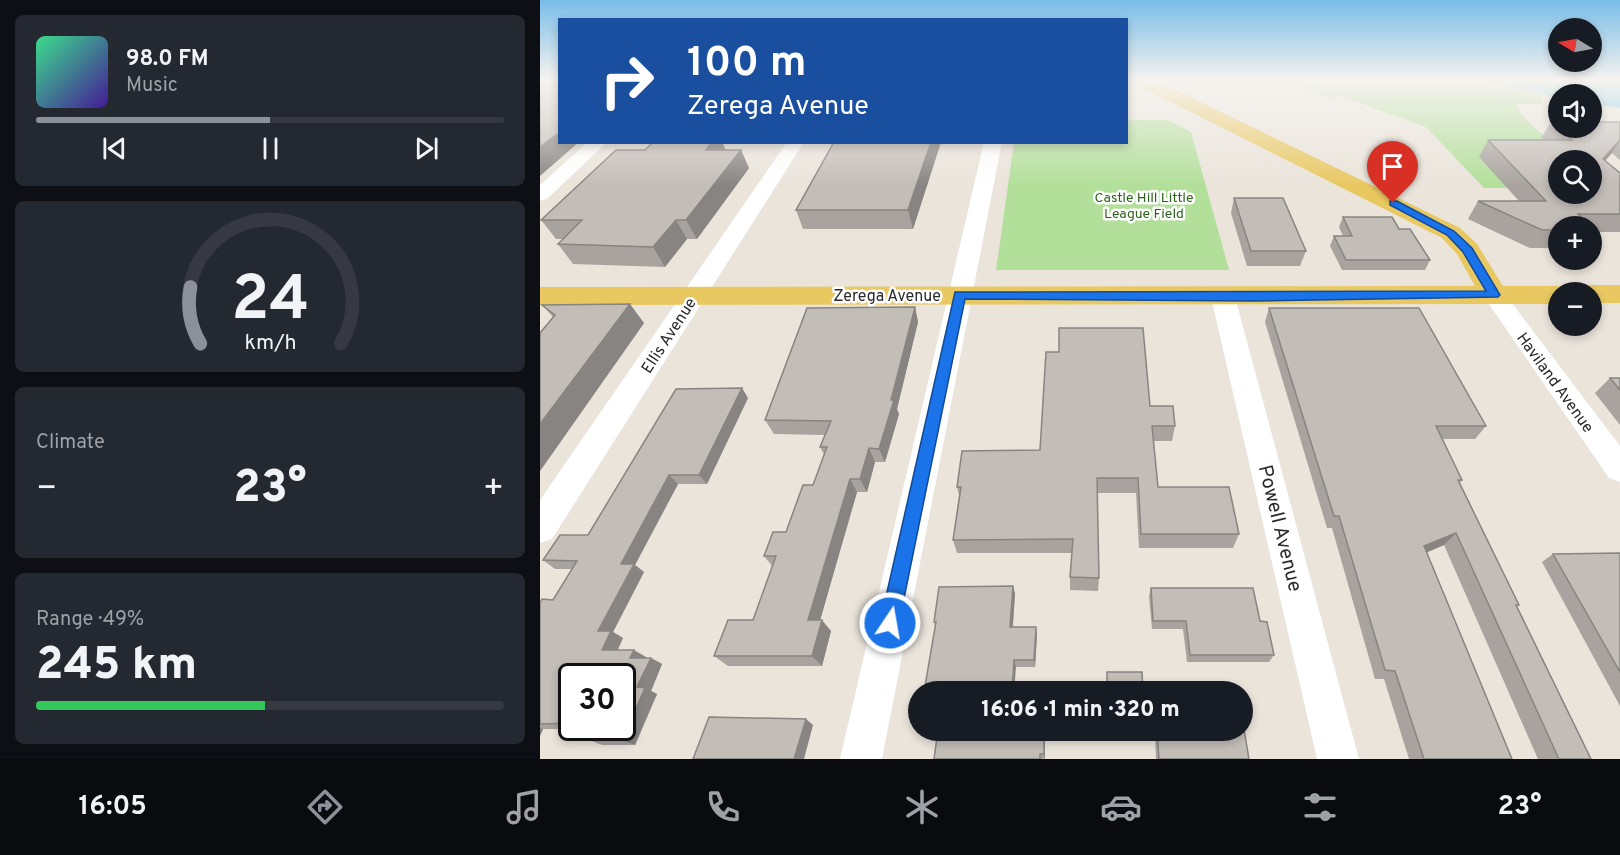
<!DOCTYPE html>
<html lang="en">
<head>
<meta charset="utf-8">
<style>
  :root { --surface:#171b24; --page:#242831; --text:#f1f3f6; --muted:#9ea1a6; --line:#363941; --accent:#8c9099 }
  body { margin:0; font-family:Overpass,sans-serif; background:var(--page); color:var(--text); height:100vh; display:flex; flex-direction:column; font-size:22px; white-space:nowrap }
  * { box-sizing:border-box; margin:0 }
  p { font-size:20px; color:var(--muted) }
  .icon { flex:none; width:33px; height:33px; fill:none; stroke:currentColor; stroke-width:2; stroke-linecap:round; stroke-linejoin:round }
  .map { position:relative; flex:1; overflow:hidden }
  .sheet { display:flex; flex-direction:column; gap:15px; padding:15px; background:#0d0f14; width:540px }
  .sheet>* { flex:none }
  .hud { position:absolute; left:18px; top:18px; width:570px; height:126px; border-radius:0px; box-shadow:0 3px 9px #0003; background:#1a4fa0; color:#fff; overflow:hidden }
  .needle { width:39px; rotate:280deg }
  .fabs { position:absolute; left:1008px; top:18px; display:grid; gap:12px }
  .fabs a { display:grid; place-items:center; width:54px; height:54px; border-radius:50%; background:var(--surface); box-shadow:0 3px 9px #0003; font-size:30px }
  .speed { position:absolute; left:18px; top:663px; display:flex; gap:12px; font-size:30px; font-weight:700; text-align:center }
  .speed>* { display:grid; place-content:center; width:78px; height:78px; border-radius:50%; background:var(--surface); box-shadow:0 3px 9px #0003; line-height:1 }
  .speed .limit { border:3px solid #111; border-radius:9px; background:#fff; color:#111 }
  .pin { position:absolute; display:grid; place-items:center; width:51px; height:51px; color:#fff; margin:-62px -26px; border-radius:50% 50% 50% 0; rotate:-45deg; box-shadow:0 0 6px #0007 }
  .pin .icon { rotate:45deg }
  .me { position:absolute; width:66px; margin:-33px; rotate:12deg; stroke-linejoin:round; filter:drop-shadow(0 0 4px #0008) }
  .turn { display:flex; align-items:center; gap:21px; height:126px; padding:0 30px; font-size:27px }
  .turn .icon { width:78px; height:78px; stroke-width:2.5 }
  .turn b { display:block; font-size:42px; line-height:51px }
  .big { font-size:45px; font-weight:800; line-height:1.1 }
  .sheet .widget { flex:1; display:flex; flex-direction:column; justify-content:center; gap:9px; min-width:0; padding:0 21px; border-radius:9px; background:var(--page) }
  .sheet .dial { align-items:center; gap:0 }
  .dial svg { height:156px; overflow:visible; fill:none; stroke:var(--line); stroke-width:7; stroke-linecap:round; text-anchor:middle }
  .dial text { fill:var(--text); stroke:none }
  .song { display:flex; align-items:center; gap:18px }
  .cover { width:72px; height:72px; border-radius:9px; background:linear-gradient(135deg,hsl(150 70% 55%),hsl(260 70% 35%)) }
  .played { height:6px; border-radius:3px; background:linear-gradient(90deg,var(--accent) 50%,var(--line) 50%) }
  .keys { display:flex; justify-content:space-around; direction:ltr }
  .heat { display:flex; justify-content:space-between; align-items:center; font-size:33px; direction:ltr }
  .charge { height:9px; border-radius:4px; background:linear-gradient(90deg,#34c759 49%,var(--line) 0) }
  .trip { position:absolute; left:368px; top:681px; width:345px; height:60px; border-radius:30px; background:var(--surface); box-shadow:0 3px 9px #0003; font-weight:800; line-height:60px; text-align:center }
  .dock { display:flex; height:96px; justify-content:space-around; align-items:center; background:#090b0e; color:var(--muted) }
  .dock .icon { width:42px; height:42px }
  .dock .selected { color:var(--accent) }
  .dock b { font-size:27px; color:var(--text) }
  main { display:flex; flex:1; min-height:0 }
  .map>svg:first-child { display:block }
</style>
</head>
<body>
<main>
<section class="sheet">
<div class="widget">
<div class="song"><i class="cover"></i><div><b>98.0 FM</b><p>Music</p></div></div>
<div class="played"></div>
<div class="keys"><svg class="icon" aria-label="previous" viewBox="0 0 24 24"><path d="M18 5L8 12l10 7zM5 5v14"/></svg><svg class="icon" aria-label="pause" viewBox="0 0 24 24"><path d="M8 5v14M16 5v14"/></svg><svg class="icon" aria-label="next" viewBox="0 0 24 24"><path d="M6 5l10 7-10 7zM19 5v14"/></svg></div>
</div>
<div class="widget dial"><svg viewBox="0 0 100 80">
<path d="M14 69A42 42 0 1 1 86 69"/>
<path d="M14 69A42 42 0 0 1 9 40" stroke="#8c9099"/>
<text x="50" y="56" font-size="32" font-weight="700">24</text>
<text x="50" y="72" font-size="11">km/h</text>
</svg></div>
<div class="widget"><p>Climate</p>
<div class="heat"><a>−</a><b class="big">23°</b><a>+</a></div>
</div>
<div class="widget"><p>Range · 49%</p><b class="big">245 km</b><div class="charge"></div></div>
</section>
<div class="map">
<svg width="1080" height="759" viewBox="0 0 1080 759">
  <rect width="100%" height="100%" fill="#eae4db"/>
  <!-- green -->
  <g fill="#b2df9a">
    <polygon points="743,80 946,80 1001,95 1003,104 975,104 985,119 1031,160 1018,160 1018,188 944,188 886,127 800,96 790,99"/>
    <polygon points="587,120 627,120 651,132 689,270 456,270 474,143 586,142"/>
  </g>
  <!-- water -->
  <polygon fill="#72cae8" points="946,80 1080,80 1080,108 1052,104 1052,94 1018,94 1018,98"/>
  <g fill="none" stroke-linecap="round" stroke-linejoin="round">
    <!-- minor -->
    <g fill="#fff" fill-rule="evenodd">
      <polygon points="48,142 67,142 7,199 0,201 0,185"/>
      <polygon points="247,142 264,142 12,539 0,543 0,500"/>
      <polygon points="444,142 462,142 342,759 300,759"/>
      <polygon points="954,287 962,290 1080,446 1080,482 1069,478 946,300 942,295 946,290"/>
      <polygon points="683,289 691,292 695,297 819,759 777,759 671,297 675,292"/>
    </g>
    <!-- major -->
    <g fill="#e9c861" fill-rule="evenodd">
      <polygon points="592,80 615,80 920,228 937,244 963,286 1018,286 1028,288 1031,292 1018,292 1018,304 0,305 0,287 935,286 917,254 902,238 595,84"/>
      <polygon points="1052,285 1080,285 1080,303 1052,303 1052,292 1039,292 1042,287"/>
    </g>
  </g>
  <!-- wall -->
  <g fill="#a8a39e" fill-rule="evenodd">
    <polygon points="1011,122 1080,122 1080,160 1072,153 1065,160 1080,173 1080,232 1052,232 1052,226 1018,226 1018,248 990,248 928,219 938,201 979,201 939,157 948,140 1003,140 1001,138"/>
    <polygon points="113,142 182,142 185,150 209,168 157,239 147,239 125,267 33,264 18,244 23,239 16,239 1,220 105,150"/>
    <polygon points="294,142 401,142 373,229 263,229 256,210"/>
    <polygon points="694,198 766,251 760,266 707,266 691,213"/>
    <polygon points="803,217 859,229 890,260 885,270 802,270 790,246 794,236 803,236 799,227"/>
    <polygon points="2,305 104,323 0,471 0,333 13,317"/>
    <polygon points="375,307 378,322 357,409 359,414 345,462 335,462 327,492 317,492 280,620 291,631 282,666 188,666 174,656 213,620 233,567 224,556 246,532 273,485 284,454 280,447 285,435 234,434 225,420"/>
    <polygon points="729,308 946,426 935,439 902,439 922,480 920,483 979,605 977,606 1051,759 998,759 904,545 887,552 972,759 869,759 844,679 835,679 792,528 787,528 725,322"/>
    <polygon points="1070,378 1080,378 1080,425 1055,393"/>
    <path d="M208,398L167,484H138L95,565L104,572L73,632L83,638L78,650L106,657L105,658H111L122,664L111,691L117,694L95,745H62L49,740L54,729H3L0,736V603L13,600L32,569H15L3,560L48,535ZM32,676L82,728H32Z"/>
    <polygon points="610,406 635,426 632,441 613,441 618,487 699,534 693,548 599,548 596,493 557,493 559,578 558,591 530,590 530,577 532,553 417,553 413,540 419,495 417,487 500,450"/>
    <polygon points="1080,553 1080,706 1002,562 1013,554"/>
    <polygon points="473,586 475,594 473,627 497,635 495,667 476,667 395,625 394,622"/>
    <polygon points="611,588 720,621 734,655 729,662 647,662 643,629 612,629 609,596"/>
    <polygon points="398,730 505,730 505,759 394,759"/>
    <polygon points="616,730 702,730 709,759 616,759 615,734"/>
  </g>
  <!-- shaded-wall -->
  <g fill="#888481">
    <polygon points="20,132 20,142 39,142 0,176 0,147"/>
    <polygon points="1080,140 1072,153 1052,176 1063,159"/>
    <polygon points="172,142 182,142 187,153 166,150"/>
    <polygon points="391,142 401,142 373,229 368,210"/>
    <polygon points="201,150 209,168 157,239 146,220"/>
    <polygon points="136,220 147,239 125,267 113,247"/>
    <polygon points="90,304 104,323 0,471 0,424"/>
    <polygon points="375,307 378,322 357,409 359,414 345,462 339,449"/>
    <polygon points="202,388 208,398 167,484 159,475"/>
    <polygon points="329,448 335,462 327,492 320,479"/>
    <polygon points="129,475 138,484 95,565 104,572 73,632 83,638 74,656 62,650 58,631 81,564"/>
    <polygon points="310,479 317,492 277,631 268,620"/>
    <polygon points="916,533 904,545 874,558 884,546"/>
    <polygon points="473,586 475,594 472,635 470,627"/>
    <polygon points="282,620 291,631 282,666 272,656"/>
    <polygon points="496,627 497,635 495,667 494,660"/>
    <polygon points="94,650 106,657 102,664 90,658"/>
    <polygon points="111,658 122,664 111,691 117,694 95,745 82,740 97,687"/>
    <polygon points="474,660 476,667 474,692 472,692"/>
    <polygon points="266,719 273,725 264,759 254,759"/>
    <polygon points="0,728 3,729 0,736"/>
    <polygon points="504,730 505,730 505,759 504,754"/>
  </g>
  <!-- building -->
  <g fill="#c3bdb8" stroke="#888481" stroke-width="1.5" fill-rule="evenodd">
    <polygon points="0,80 20,80 20,132 0,147"/>
    <path d="M1011,122H1018V128H1052V122H1080V140L1063,159L1080,173V214H1038L1050,226H1018V230H1002L938,201H1006L948,140H1032ZM1018,160H1052V194H1018Z"/>
    <polygon points="113,142 172,142 166,150 201,150 146,220 136,220 113,247 18,244 42,220 1,220 76,150 105,150"/>
    <polygon points="294,142 391,142 368,210 256,210"/>
    <polygon points="694,198 743,198 766,251 711,251"/>
    <polygon points="803,217 852,217 859,229 870,229 890,260 806,260 794,236 812,236"/>
    <polygon points="90,304 0,424 0,333 15,315 2,305"/>
    <polygon points="375,307 351,400 354,400 339,449 329,448 320,479 310,479 268,620 282,620 272,656 174,656 188,620 213,620 236,556 224,556 233,532 246,532 263,485 273,485 287,447 280,447 291,421 225,420 267,308"/>
    <polygon points="729,308 879,308 946,426 896,426 922,480 918,480 979,605 976,605 1051,759 1019,759 916,533 884,546 972,759 884,759 855,671 845,670 799,516 794,516"/>
    <polygon points="519,328 603,328 610,406 633,406 635,426 612,426 618,487 689,487 699,534 601,534 598,478 557,478 559,578 530,577 533,539 413,540 421,487 417,487 422,451 500,450 506,352 519,352"/>
    <polygon points="1070,378 1080,378 1080,390"/>
    <polygon points="202,388 159,475 129,475 81,564 94,564 58,631 71,631 62,650 94,650 90,658 111,658 97,687 105,688 82,740 49,740 55,728 82,728 82,676 32,676 32,723 0,724 0,603 2,599 13,600 37,561 3,560 20,535 48,535 136,389"/>
    <polygon points="1080,553 1080,672 1013,554"/>
    <polygon points="473,586 470,627 496,627 494,660 474,660 472,692 384,692 396,622 394,622 399,587"/>
    <polygon points="611,588 713,588 720,621 727,622 734,655 650,655 646,621 613,621"/>
    <polygon points="567,672 602,672 603,692 567,692"/>
    <polygon points="169,717 266,719 254,759 153,759"/>
    <polygon points="702,729 704,729 709,759 619,759 617,730 702,730"/>
    <polygon points="398,730 504,730 504,754 500,754 500,759 394,759"/>
  </g>
  <!-- sky -->
  <linearGradient id="sky" x2="0" y2="1"><stop stop-color="#79bde8"/><stop offset="0.43" stop-color="#f6f3ef"/><stop offset="1" stop-color="#f6f3ef" stop-opacity="0"/></linearGradient>
  <rect width="1080" height="186" fill="url(#sky)"/>
  <!-- route -->
  <polygon fill="#1a73e8" stroke="#114b97" stroke-width="1.5" points="850,201 857,201 914,231 932,248 960,295 958,297 714,301 425,299 359,623 356,629 350,632 343,629 340,623 415,292 946,291 923,252 907,235 850,205"/>
  <g text-anchor="middle" stroke-width="5" stroke-linejoin="round" paint-order="stroke">
    <!-- far-park labels -->
    <g font-size="14" fill="#2c611d" stroke="#fff">
      <text x="604" y="202">Castle Hill Little<tspan x="604" dy="16">League Field</tspan></text>
    </g>
    <!-- street labels -->
    <g font-size="16" fill="#292929" stroke="#fff">
      <text x="347" y="301">Zerega Avenue</text>
      <text transform="translate(128 335) rotate(-57)" y="6">Ellis Avenue</text>
      <text transform="translate(1016 382) rotate(54)" y="6">Haviland Avenue</text>
    </g>
    <!-- near-street labels -->
    <g font-size="20" fill="#292929" stroke="#fff">
      <text transform="translate(741 528) rotate(76)" y="7">Powell Avenue</text>
    </g>
  </g>
</svg>
<div class="fabs">
<a><svg class="needle" viewBox="-14 -14 28 28"><path d="M0-13l5 13h-10z" fill="#e53935"/><path d="M0 13l5-13h-10z" fill="#9ea1a6"/></svg></a>
<a><svg class="icon" aria-label="sound" viewBox="0 0 24 24"><path d="M4 9h4l5-4v14l-5-4H4zM17 9q2 3 0 6"/></svg></a>
<a><svg class="icon" aria-label="search" viewBox="0 0 24 24"><circle cx="10" cy="10" r="6"/><path d="M15 15l6 6"/></svg></a>
<a>+</a>
<a>−</a>
</div>
<div class="speed"><div class="limit">30</div></div>
<div class="pin" style="left:853px;top:203px;background:#d93025"><svg class="icon" aria-label="arrive" viewBox="0 0 24 24"><path d="M6 21V4h12l-3 4 3 4H6"/></svg></div>
<svg class="me" style="left:350px;top:623px" viewBox="-20 -20 40 40"><circle r="17" fill="#1a73e8" stroke="#fff" stroke-width="3"/><path d="M0-11L8 9 0 5-8 9z" fill="#fff"/></svg>
<div class="trip">16:06 · 1 min · 320 m</div>
<div class="hud">
<div class="turn"><svg class="icon" aria-label="right" viewBox="0 0 24 24"><path d="M7 20v-9h11M14 6l5 5-5 5"/></svg><div><b>100 m</b>Zerega Avenue</div></div>
</div>
</div>
</main>
<nav class="dock">
<b>16:05</b>
<svg class="icon selected" aria-label="directions" viewBox="0 0 24 24"><path d="M12 3l9 9-9 9-9-9zM9 14v-3h6M13 9l2 2-2 2"/></svg>
<svg class="icon" aria-label="music" viewBox="0 0 24 24"><path d="M9 18V5l10-2v13"/><circle cx="6" cy="18" r="3"/><circle cx="16" cy="16" r="3"/></svg>
<svg class="icon" aria-label="phone" viewBox="0 0 24 24"><path d="M5 4h4l2 5-3 2q2 4 5 5l2-3 5 2v4C11 20 4 13 5 4z"/></svg>
<svg class="icon" aria-label="climate" viewBox="0 0 24 24"><path d="M12 3v18M4 7l16 10M4 17L20 7"/></svg>
<svg class="icon" aria-label="car" viewBox="0 0 24 24"><path d="M5 17H2v-5l4-1 3-4h7l3 4 3 1v5h-3M9 17h6M6 11h13"/><circle cx="7" cy="17" r="2"/><circle cx="17" cy="17" r="2"/></svg>
<svg class="icon" aria-label="filters" viewBox="0 0 24 24"><path d="M4 7h16M4 17h16"/><circle cx="9" cy="7" r="2"/><circle cx="15" cy="17" r="2"/></svg>
<b>23°</b>
</nav>
</body>
</html>
